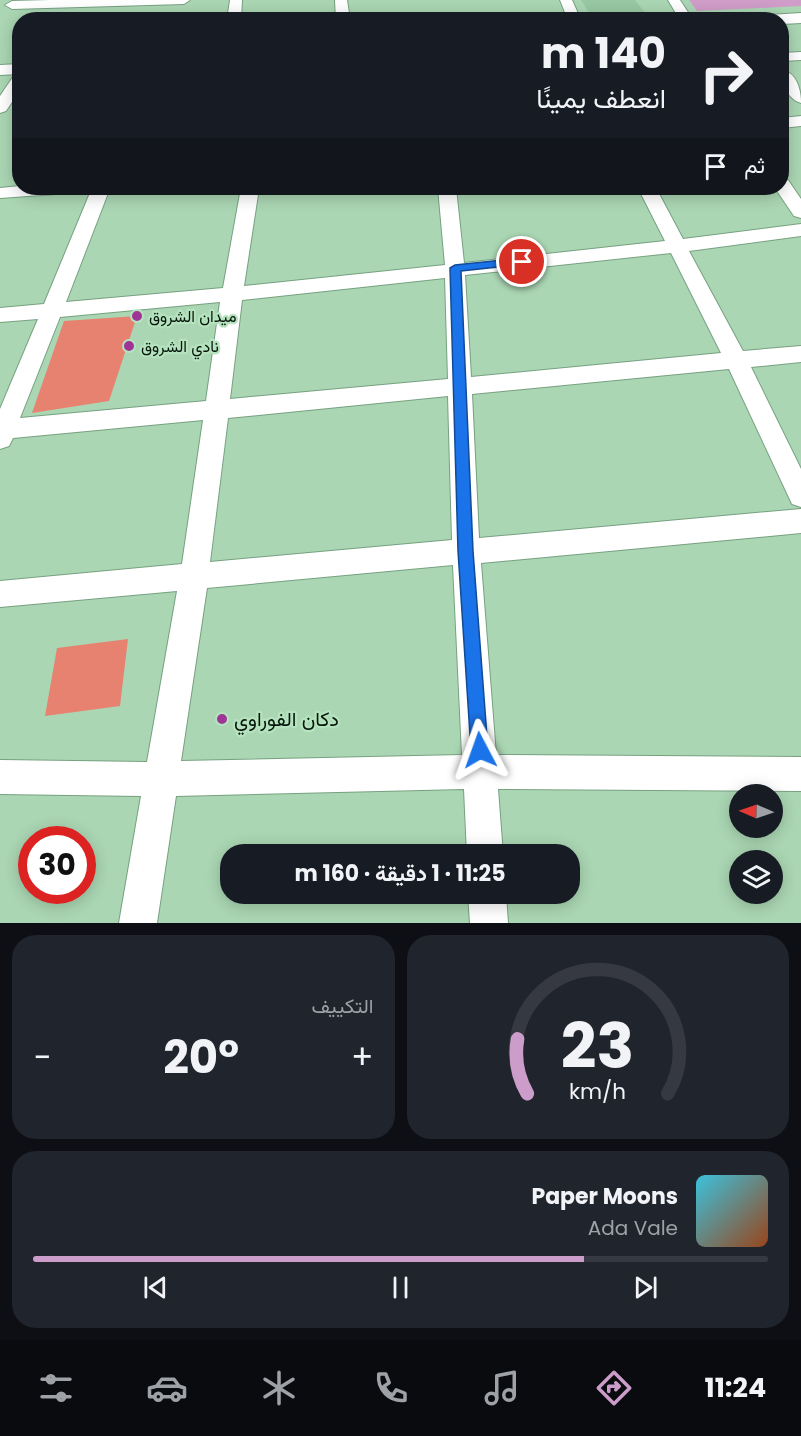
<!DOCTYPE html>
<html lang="ar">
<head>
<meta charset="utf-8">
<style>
  :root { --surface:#171b24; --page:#20242c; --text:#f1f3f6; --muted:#9ea1a6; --line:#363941; --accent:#cc9dcb }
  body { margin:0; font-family:Poppins,Vazirmatn,sans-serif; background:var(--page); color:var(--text); direction:rtl; height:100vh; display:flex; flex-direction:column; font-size:22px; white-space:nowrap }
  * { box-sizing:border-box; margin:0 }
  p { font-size:20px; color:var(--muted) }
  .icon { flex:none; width:33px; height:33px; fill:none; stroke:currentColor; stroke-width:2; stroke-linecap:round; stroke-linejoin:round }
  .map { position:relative; height:923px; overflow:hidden; direction:ltr }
  .drawer { display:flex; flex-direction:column; gap:12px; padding:12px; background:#0d0f14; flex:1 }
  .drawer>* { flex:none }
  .banner { position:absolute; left:12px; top:12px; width:777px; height:183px; border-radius:24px; box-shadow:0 3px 15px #0003; direction:rtl; background:#171b24; color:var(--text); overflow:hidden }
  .needle { width:39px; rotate:272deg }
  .fabs { position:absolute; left:729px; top:784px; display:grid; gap:12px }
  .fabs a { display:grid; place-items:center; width:54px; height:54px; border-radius:50%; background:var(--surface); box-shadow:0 3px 15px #0003; font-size:30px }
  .speed { position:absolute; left:18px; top:826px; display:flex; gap:12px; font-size:30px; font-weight:700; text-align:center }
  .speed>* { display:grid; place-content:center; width:78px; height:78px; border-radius:50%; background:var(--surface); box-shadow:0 3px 15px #0003; line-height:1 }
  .speed .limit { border:9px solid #d22; background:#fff; color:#111 }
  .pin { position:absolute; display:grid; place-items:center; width:51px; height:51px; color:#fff; margin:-26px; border:3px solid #fff; border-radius:50%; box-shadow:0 2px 6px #0007 }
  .me { position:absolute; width:66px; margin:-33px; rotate:356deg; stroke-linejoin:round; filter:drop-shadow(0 0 4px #0008) }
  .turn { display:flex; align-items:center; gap:21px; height:126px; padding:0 24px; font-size:27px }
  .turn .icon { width:78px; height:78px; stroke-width:2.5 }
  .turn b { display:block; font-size:42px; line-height:51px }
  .then { display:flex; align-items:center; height:57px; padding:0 24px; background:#0003; gap:12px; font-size:22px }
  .big { font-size:45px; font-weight:700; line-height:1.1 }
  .drawer .card { flex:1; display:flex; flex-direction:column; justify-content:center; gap:9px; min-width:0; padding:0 21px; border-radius:24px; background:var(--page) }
  .drawer .dial { align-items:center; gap:0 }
  .dial svg { height:156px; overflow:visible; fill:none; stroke:var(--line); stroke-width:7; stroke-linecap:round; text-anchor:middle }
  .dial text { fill:var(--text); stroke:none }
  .song { display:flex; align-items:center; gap:18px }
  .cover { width:72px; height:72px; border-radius:9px; background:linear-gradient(135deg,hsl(190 70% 55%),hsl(20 70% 35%)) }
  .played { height:6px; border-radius:3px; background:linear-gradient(90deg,var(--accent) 75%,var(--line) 75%) }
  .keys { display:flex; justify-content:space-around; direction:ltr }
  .heat { display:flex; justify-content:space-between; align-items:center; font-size:33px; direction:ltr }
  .drawer .tiles { flex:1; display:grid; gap:12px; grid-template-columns:1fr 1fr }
  .card:last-child { grid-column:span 2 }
  .trip { position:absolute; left:220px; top:844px; width:360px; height:60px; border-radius:24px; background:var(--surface); box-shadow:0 3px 15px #0003; font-weight:700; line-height:60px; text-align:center; direction:rtl }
  .tab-bar { display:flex; height:96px; justify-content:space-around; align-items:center; background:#090b0e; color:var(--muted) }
  .tab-bar .icon { width:42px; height:42px }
  .tab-bar .active { color:var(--accent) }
  .tab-bar b { font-size:27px; color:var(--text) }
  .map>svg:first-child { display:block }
</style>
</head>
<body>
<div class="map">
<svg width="801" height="923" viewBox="0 0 801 923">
  <rect width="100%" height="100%" fill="#aad6b3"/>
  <!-- built -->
  <polygon fill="#98c9a3" points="581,0 635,0 650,19 593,19"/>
  <!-- green -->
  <polygon fill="#cf9dc8" points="689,0 801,0 801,6 697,11"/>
  <!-- building -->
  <g fill="#e78271">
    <polygon points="137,316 109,401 32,413 64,321"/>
    <polygon points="128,639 120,706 45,716 57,648"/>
  </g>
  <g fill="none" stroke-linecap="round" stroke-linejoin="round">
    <!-- minor casing -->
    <g stroke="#77a180" stroke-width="2">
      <g id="minor">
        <polygon points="50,0 190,0 184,4 12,9 5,5 12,1"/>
        <polygon points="230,0 242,0 241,20 227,20"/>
        <polygon points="335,0 347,0 350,20 336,20"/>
        <polygon points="560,0 572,0 581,20 568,20"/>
        <polygon points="668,0 680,0 693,20 680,20"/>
        <polygon points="801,52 801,60 782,61 782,53"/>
        <path d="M782,70C797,73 801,90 801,103C787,99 781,82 782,70Z"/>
        <polygon points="20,73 20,90 6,111 0,113 0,96 15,74"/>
        <polygon points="801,116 801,126 782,128 782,118"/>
        <polygon points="782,179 788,180 801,199 801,218 794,216 775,188 782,188"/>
        <polygon points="20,186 20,188 79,188 70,193 0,198 0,188"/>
        <path d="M92,188H110L66,302L223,288L241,188H259L244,286L445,265L438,188H456L464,263L665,241L638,188H656L683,239L801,224V236L689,251L743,351L801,346V362L751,367L801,469V507L792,504L729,369L472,394L479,538L801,509V533L481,563L496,755L801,757V791L498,789L503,855H467L464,789L176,796L157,923H119L141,796L0,794V760L147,762L177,591L0,607V581L182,564L203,420L13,438L9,446L0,449V409L38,319L0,322V308L44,304ZM671,253L721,353L471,377L465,275ZM445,278L448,379L230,399L242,300ZM220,302L206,401L20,418L60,317ZM448,396L452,540L210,562L228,418ZM453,565L462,755L181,761L207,588Z"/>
        <polygon points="468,894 506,894 508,923 470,923"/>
      </g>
    </g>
    <!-- tertiary casing -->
    <g stroke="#77a180" stroke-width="2">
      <g id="tertiary">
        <polygon points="801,13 801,23 782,24 782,20 760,20 768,15"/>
        <polygon points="20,64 20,74 0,75 0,65"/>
      </g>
    </g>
    <!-- minor -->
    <use href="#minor" fill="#fff" fill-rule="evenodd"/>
    <!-- tertiary -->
    <use href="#tertiary" fill="#fff" fill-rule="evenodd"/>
  </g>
  <!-- route -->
  <polygon fill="#1a73e8" stroke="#114b97" stroke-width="1.5" points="522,258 528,262 526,264 461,271 473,551 488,750 486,757 480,759 473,757 471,750 458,551 450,268 455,265"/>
  <!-- markers -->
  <g fill="#9e3496" stroke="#b6e3bf" stroke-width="2">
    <circle cx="137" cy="316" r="6"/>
    <circle cx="129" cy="346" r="6"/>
    <circle cx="222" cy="719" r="6"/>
  </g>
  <g text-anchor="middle" stroke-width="4.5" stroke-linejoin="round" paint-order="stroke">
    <!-- poi labels -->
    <g font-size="16" fill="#06160a" stroke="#b6e3bf" text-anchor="start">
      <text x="149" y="322">ميدان الشروق</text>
      <text x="141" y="352">نادي الشروق</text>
    </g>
    <!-- near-poi labels -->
    <g font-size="20" fill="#06160a" stroke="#b6e3bf" text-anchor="start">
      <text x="234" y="726">دكان الفوراوي</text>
    </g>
  </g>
</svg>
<div class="fabs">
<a><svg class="needle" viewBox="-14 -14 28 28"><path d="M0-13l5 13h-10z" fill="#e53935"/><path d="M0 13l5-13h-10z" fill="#9ea1a6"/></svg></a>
<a><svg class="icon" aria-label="layers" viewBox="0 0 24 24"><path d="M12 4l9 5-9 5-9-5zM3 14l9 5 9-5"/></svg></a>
</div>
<div class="speed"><div class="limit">30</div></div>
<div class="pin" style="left:522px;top:262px;background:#d93025"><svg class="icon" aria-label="arrive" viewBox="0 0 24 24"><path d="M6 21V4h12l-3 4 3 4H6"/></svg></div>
<svg class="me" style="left:480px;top:750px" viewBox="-20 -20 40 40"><path d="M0-17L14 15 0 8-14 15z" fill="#1a73e8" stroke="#fff" stroke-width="4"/></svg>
<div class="trip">11:25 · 1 دقيقة · 160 m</div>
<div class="banner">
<div class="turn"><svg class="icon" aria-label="right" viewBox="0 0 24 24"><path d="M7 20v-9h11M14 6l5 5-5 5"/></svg><div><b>140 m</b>انعطف يمينًا</div></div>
<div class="then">ثم<svg class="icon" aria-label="arrive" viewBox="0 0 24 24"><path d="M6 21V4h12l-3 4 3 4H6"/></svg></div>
</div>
</div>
<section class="drawer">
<div class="tiles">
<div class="card dial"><svg viewBox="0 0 100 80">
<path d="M14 69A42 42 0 1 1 86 69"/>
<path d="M14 69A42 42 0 0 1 9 41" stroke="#cc9dcb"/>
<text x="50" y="56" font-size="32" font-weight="700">23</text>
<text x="50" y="72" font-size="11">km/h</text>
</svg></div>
<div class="card"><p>التكييف</p>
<div class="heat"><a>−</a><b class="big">20°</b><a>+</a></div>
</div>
<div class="card">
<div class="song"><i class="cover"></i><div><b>Paper Moons</b><p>Ada Vale</p></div></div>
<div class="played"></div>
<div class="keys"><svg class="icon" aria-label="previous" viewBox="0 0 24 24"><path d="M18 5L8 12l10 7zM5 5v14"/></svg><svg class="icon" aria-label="pause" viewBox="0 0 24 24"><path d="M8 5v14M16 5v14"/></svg><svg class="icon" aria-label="next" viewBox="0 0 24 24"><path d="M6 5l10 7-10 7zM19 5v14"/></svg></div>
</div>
</div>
</section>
<nav class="tab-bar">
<b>11:24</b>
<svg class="icon active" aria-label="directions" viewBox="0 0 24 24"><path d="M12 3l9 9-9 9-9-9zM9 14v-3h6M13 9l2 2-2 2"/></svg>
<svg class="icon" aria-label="music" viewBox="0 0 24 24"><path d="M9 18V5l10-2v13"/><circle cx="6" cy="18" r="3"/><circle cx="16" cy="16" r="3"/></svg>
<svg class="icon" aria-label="phone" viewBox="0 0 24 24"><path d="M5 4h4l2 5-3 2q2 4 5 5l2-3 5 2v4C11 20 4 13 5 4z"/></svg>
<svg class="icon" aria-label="climate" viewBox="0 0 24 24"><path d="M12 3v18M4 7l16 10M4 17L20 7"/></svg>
<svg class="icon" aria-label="car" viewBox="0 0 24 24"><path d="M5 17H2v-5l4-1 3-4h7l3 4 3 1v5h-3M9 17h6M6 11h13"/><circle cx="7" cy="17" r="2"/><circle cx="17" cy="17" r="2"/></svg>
<svg class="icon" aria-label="filters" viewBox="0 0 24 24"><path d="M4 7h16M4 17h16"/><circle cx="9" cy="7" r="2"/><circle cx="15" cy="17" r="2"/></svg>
</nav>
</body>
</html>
